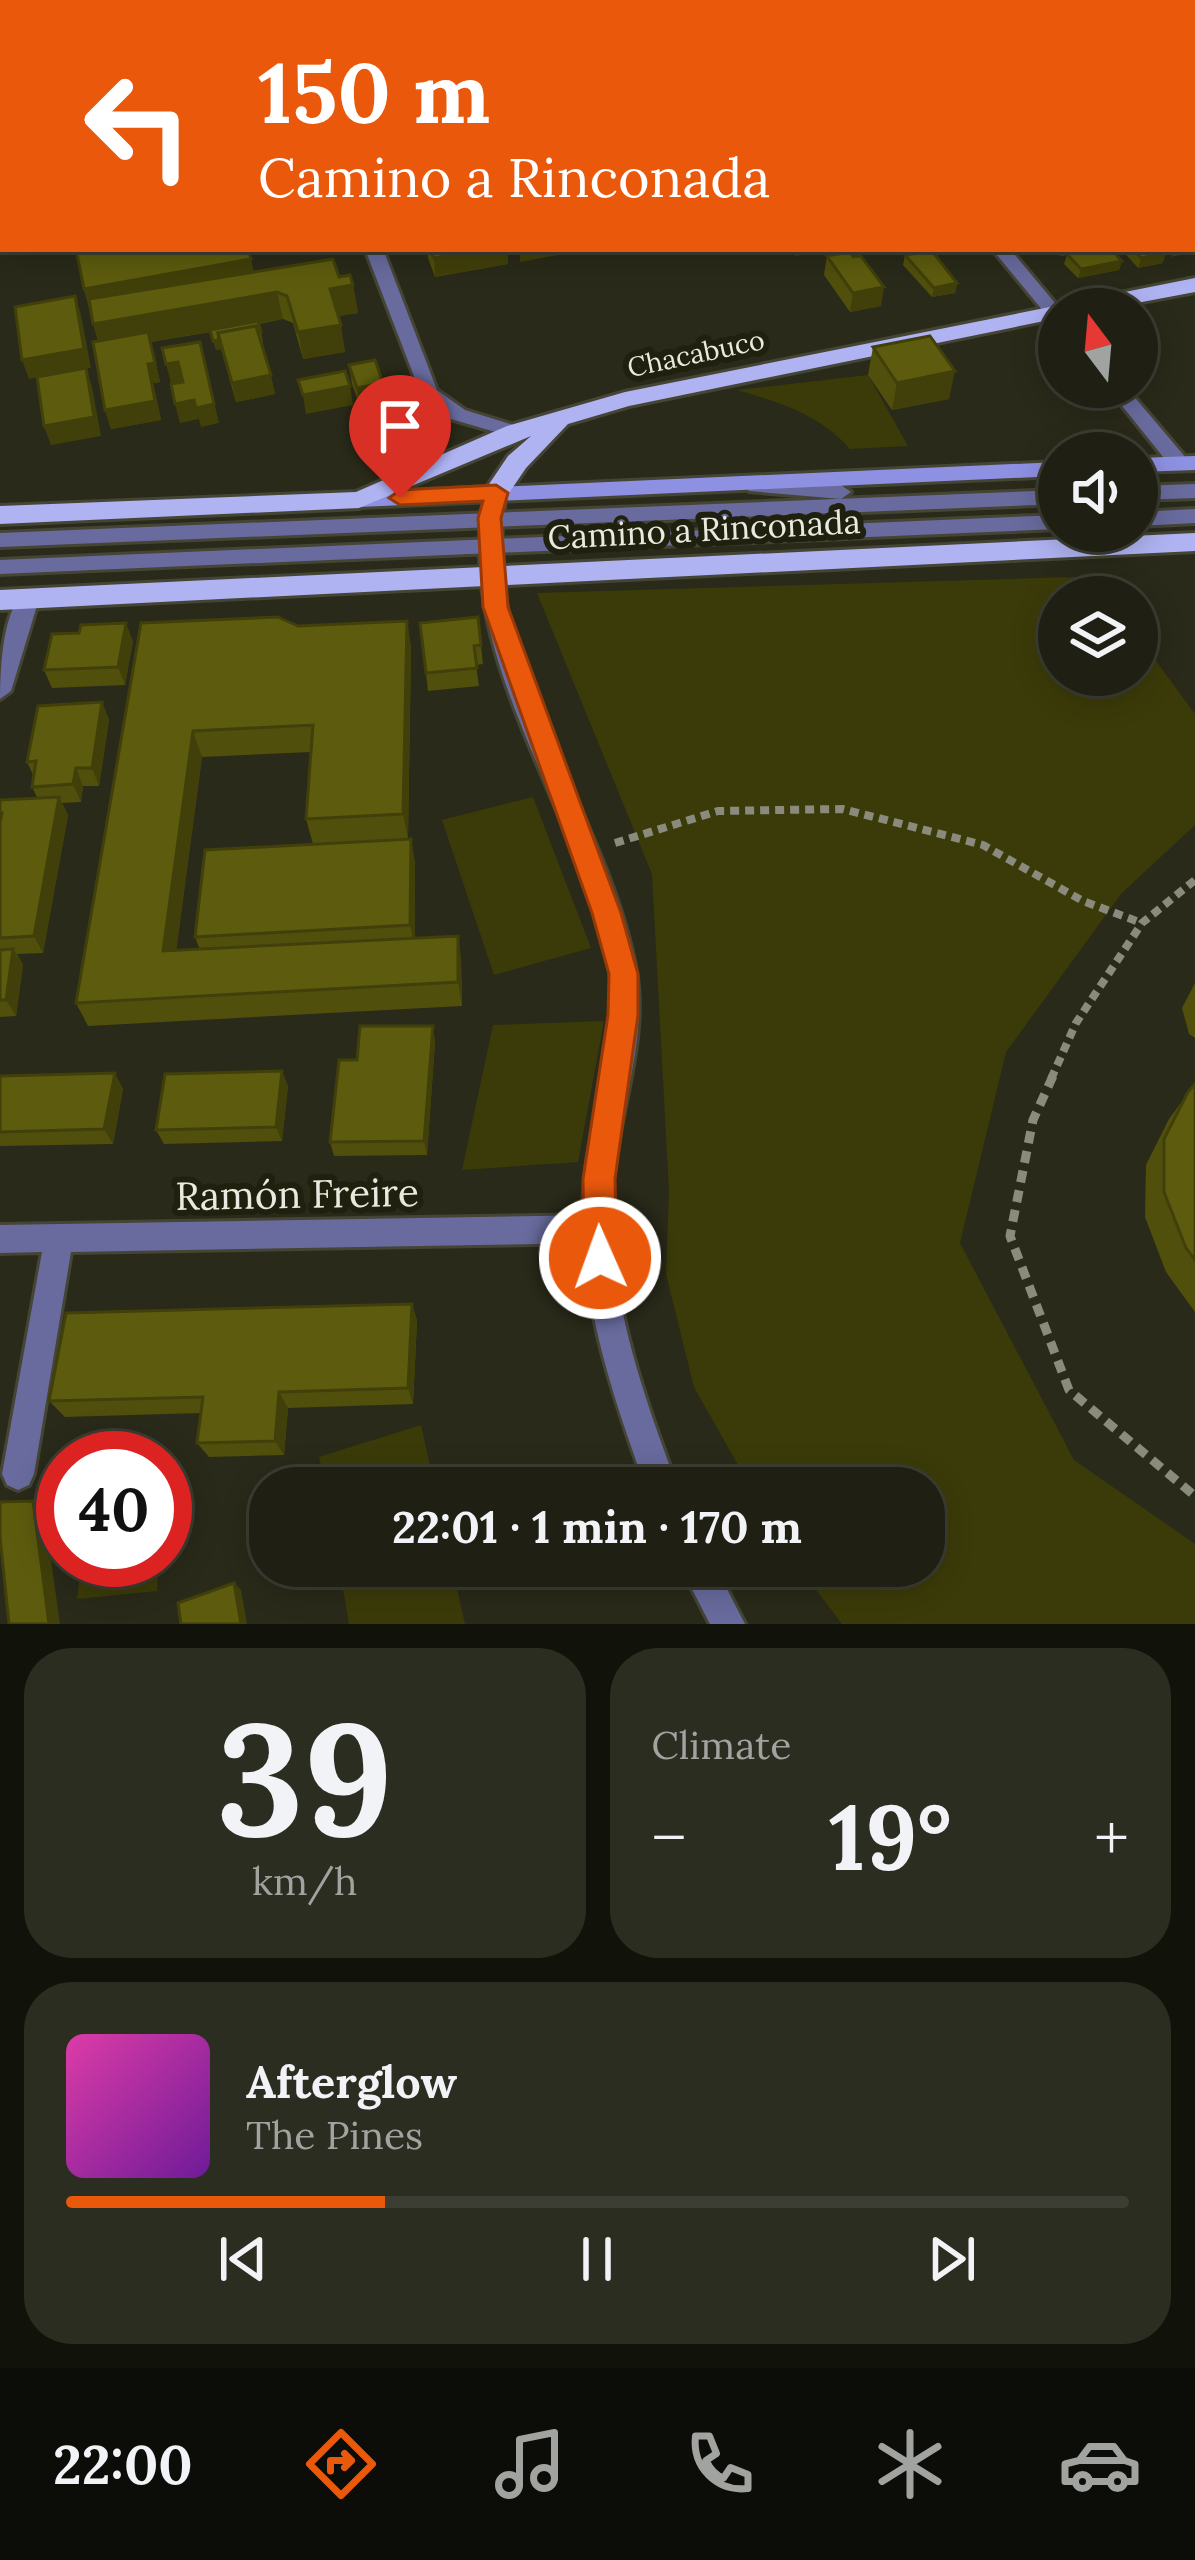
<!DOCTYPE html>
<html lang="en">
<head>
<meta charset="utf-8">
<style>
  :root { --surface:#1f2013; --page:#2c2d21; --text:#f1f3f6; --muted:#a1a3a0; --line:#3c3e33; --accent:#ea580c }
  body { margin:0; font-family:Lora,serif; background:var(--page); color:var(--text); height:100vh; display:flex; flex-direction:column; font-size:45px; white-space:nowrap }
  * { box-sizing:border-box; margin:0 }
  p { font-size:39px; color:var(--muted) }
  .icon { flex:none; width:66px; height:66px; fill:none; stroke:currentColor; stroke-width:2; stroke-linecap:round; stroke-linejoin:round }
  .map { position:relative; height:1624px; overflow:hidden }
  .sheet { display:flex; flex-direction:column; gap:24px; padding:24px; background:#11120a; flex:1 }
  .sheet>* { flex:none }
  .top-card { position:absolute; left:0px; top:0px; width:1197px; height:252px; box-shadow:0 6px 30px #0003,0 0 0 3px var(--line); background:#ea580c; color:#fff; overflow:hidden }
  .needle { width:78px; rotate:344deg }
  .tools { position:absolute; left:1038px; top:288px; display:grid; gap:24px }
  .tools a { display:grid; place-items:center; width:120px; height:120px; border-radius:50%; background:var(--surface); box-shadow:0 6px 30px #0003,0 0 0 3px var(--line); font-size:60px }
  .speed { position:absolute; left:36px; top:1431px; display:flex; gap:24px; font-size:60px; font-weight:700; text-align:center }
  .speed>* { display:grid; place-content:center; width:156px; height:156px; border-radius:50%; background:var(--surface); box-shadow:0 6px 30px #0003,0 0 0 3px var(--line); line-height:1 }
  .speed .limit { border:18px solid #d22; background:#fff; color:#111 }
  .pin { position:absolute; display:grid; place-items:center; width:102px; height:102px; color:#fff; margin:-123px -51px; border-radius:50% 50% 50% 0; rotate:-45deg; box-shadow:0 0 12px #0007 }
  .pin .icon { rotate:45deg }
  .me { position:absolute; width:132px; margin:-66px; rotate:358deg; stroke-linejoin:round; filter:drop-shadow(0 0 9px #0008) }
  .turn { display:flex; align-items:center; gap:42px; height:252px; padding:0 60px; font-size:54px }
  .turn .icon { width:156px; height:156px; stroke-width:2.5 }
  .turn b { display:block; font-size:84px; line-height:102px }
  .big { font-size:90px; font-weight:700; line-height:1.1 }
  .sheet .widget { flex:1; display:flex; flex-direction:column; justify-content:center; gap:18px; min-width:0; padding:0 42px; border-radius:48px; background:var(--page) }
  .sheet .dial { align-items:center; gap:0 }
  .dial b { font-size:156px; line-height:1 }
  .song { display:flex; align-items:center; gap:36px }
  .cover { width:144px; height:144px; border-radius:18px; background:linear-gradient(135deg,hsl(320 70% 55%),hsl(280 70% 35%)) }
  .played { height:12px; border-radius:6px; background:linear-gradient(90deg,var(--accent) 30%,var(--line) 30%) }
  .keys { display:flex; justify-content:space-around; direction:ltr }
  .heat { display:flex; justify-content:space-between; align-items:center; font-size:66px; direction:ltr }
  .sheet .tiles { flex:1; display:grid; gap:24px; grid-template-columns:1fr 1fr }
  .widget:last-child { grid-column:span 2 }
  .trip { position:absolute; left:249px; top:1467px; width:696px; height:120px; border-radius:48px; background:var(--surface); box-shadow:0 6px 30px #0003,0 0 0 3px var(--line); font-weight:700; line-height:120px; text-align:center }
  .menu { display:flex; height:192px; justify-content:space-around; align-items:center; background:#0c0d08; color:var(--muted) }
  .menu .icon { width:84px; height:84px }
  .menu .active { color:var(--accent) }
  .menu b { font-size:54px; color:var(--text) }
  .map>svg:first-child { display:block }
</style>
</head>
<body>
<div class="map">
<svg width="1195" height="1624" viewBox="0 0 1195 1624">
  <rect width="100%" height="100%" fill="#292a19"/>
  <!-- green -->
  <g fill="#3b3b09">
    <path d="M868,375L908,446L850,449C819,414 781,403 737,390Z"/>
    <polygon points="1108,576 1119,597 1059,597 1059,675 1137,675 1137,635 1195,714 1195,825 1121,894 1006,1052 960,1243 1074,1460 1195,1544 1195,1624 842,1624 798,1566 924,1566 924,1488 751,1488 694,1387 666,1274 669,1191 652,874 537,593"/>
    <polygon points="533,797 591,948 494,975 442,820"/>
    <polygon points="604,1021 578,1162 462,1170 493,1025"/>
    <polygon points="421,1425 435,1488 325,1488 319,1457"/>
    <polygon points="82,1560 159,1560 157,1591 77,1599"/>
    <polygon points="339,1566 452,1566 465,1624 349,1624"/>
  </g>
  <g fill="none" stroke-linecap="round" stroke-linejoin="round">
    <!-- service casing -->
    <g stroke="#444535" stroke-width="6">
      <g id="service">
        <polygon points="756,479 841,485 851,492 841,499 749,491 746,486"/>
        <polygon points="1195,484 1195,498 1137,500 1137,486"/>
        <polygon points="1059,490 1059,504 0,547 0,533"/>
        <polygon points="1195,509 1195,523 1137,526 1137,512"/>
        <polygon points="1059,515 1059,529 0,574 0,560"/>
      </g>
    </g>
    <!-- minor casing -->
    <g stroke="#444535" stroke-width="6">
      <g id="minor">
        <rect x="0" y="148" width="3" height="10"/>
        <polygon points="365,249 383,249 437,390 465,410 523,428 523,436 516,438 451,419 422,397"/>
        <path d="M28,591L39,599L11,691L0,699C0,673 2,603 28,591Z"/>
        <polygon points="596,1215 606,1219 611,1229 606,1239 596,1243 71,1252 34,1474 29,1485 18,1490 7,1485 2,1474 42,1252 0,1253 0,1225"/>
      </g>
    </g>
    <!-- tertiary casing -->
    <g stroke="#444535" stroke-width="6">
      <g id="tertiary">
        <polygon points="787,0 801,0 803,3 789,3"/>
        <polygon points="992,249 1010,249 1060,309 1059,324 1053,323"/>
        <polygon points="1107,387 1126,387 1186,458 1186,468 1172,468"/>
        <path d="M496,486L506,493C504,511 501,530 501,547C501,692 611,830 636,971C648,1040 619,1111 613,1179C604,1286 641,1389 678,1488H646C610,1389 575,1286 585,1179C591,1111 621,1041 610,972C587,830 478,691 480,547C480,529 484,511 486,493Z"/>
        <polygon points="680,1566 715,1566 745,1624 710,1624"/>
      </g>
    </g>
    <!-- secondary casing -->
    <g stroke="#444535" stroke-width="6">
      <g id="secondary">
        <polygon points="1195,456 1195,470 1137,472 1137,458"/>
        <polygon points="1059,462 1059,476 359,507 349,500 359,493"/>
      </g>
    </g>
    <!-- primary casing -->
    <g stroke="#444535" stroke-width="6">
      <g id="primary">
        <polygon points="1195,278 1195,292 1105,309 1059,309 1059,318 629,406 568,424 526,468 505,499 496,501 483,493 508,456 531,436 359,508 0,524 0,506 356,492 507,426 625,392"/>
        <polygon points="1195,533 1195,551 0,610 0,590"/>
      </g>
    </g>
    <!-- path-far2 -->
    <polyline stroke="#8a8b7d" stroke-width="4.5" stroke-dasharray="6 4.5" stroke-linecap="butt" points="335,3 357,0"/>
    <!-- path-far1 -->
    <g stroke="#8a8b7d" stroke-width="8" stroke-dasharray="9 6" stroke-linecap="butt">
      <polyline points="615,843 718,811 843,809 983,845 1083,901 1142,923"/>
      <polyline points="1051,1079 1076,1023 1142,923 1195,880"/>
    </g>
    <!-- path -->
    <polyline stroke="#8a8b7d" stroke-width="9" stroke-dasharray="12 8" stroke-linecap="butt" points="1053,1076 1033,1120 1010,1236 1069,1390 1195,1496"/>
    <!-- service -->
    <use href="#service" fill="#696b9e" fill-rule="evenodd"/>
    <!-- minor -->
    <use href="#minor" fill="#696b9e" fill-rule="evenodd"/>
    <!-- tertiary -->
    <use href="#tertiary" fill="#696b9e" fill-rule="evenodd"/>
    <!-- secondary -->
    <use href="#secondary" fill="#8e90e2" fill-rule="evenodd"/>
    <!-- primary -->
    <use href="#primary" fill="#afb3f2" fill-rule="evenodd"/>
  </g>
  <!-- wall -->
  <g fill="#504f0c">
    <polygon points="1171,0 1195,0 1195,8 1194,3 1172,3"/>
    <polygon points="427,249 507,249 508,264 435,277 428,258"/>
    <polygon points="1054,249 1111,249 1122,261 1119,270 1078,278 1064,264 1067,255 1060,256"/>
    <polygon points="1121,249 1162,249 1163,263 1138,268"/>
    <polygon points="905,255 957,283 955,293 932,297 903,265"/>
    <polygon points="827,256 853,257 881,306 850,312 824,275"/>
    <polygon points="254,272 339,277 353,285 358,313 338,316 345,352 303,359 293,323 283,319 259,324 263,342 261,342 275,394 236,402 221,349 216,350 211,332 151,342 160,382 153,383 161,420 111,429 105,410 98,341 84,289"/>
    <polygon points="873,347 949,399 892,410 868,375"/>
    <polygon points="349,365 383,383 386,402 360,407 352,384"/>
    <polygon points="478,617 483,664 476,665 479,686 428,691 420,623"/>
    <polygon points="407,621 411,648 408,839 313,844 306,819 311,752 202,757 176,951 200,950 195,937 411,839 415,864 415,939 458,936 461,960 462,1006 88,1026 76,1003 141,623 298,626"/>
    <polygon points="79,633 133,641 125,685 52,688 44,670"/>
    <polygon points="102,702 109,720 99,786 83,786 81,802 62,803 68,815 43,953 17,954 23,965 16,1016 0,1017 0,800 38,799 32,787 34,777 27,762"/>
    <polygon points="1195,983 1195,1038 1189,1034 1182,1008"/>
    <polygon points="433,1026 435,1042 427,1155 334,1156 330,1142 357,1060"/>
    <polygon points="0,1076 123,1089 113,1144 0,1146"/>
    <polygon points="1195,1084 1195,1312 1166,1272 1145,1217 1146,1165 1169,1119"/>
    <polygon points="288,1086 282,1141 164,1144 156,1130"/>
    <polygon points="412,1304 417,1321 413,1404 288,1408 284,1455 209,1457 197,1443 201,1413 65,1417 49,1401"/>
  </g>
  <!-- shaded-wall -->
  <g fill="#41400a">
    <polygon points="60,0 92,0 93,3 60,3"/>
    <polygon points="190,0 234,0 215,3 190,3"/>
    <polygon points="3,229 3,249 5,249 2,250 0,230"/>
    <polygon points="1194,235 1195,252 1171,257 1174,249 1194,249"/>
    <polygon points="485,249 507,249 508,264 435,277 434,258"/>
    <polygon points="520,249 591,249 520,262"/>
    <polygon points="796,249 822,249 822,252 795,256"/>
    <polygon points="1063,249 1097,249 1060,256"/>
    <polygon points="1166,253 1163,263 1138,268 1141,258"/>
    <polygon points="251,259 257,287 93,316 84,289"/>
    <polygon points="1122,261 1119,270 1078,278 1081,269"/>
    <polygon points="957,283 955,293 932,297 934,288"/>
    <polygon points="353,285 358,313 334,317 330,289"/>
    <polygon points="884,287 881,306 850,312 853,293"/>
    <polygon points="277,292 283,319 151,342 160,382 153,383 161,420 111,429 105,410 101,351 93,324"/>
    <polygon points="75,296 81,315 91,368 86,368 92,387 101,436 51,445 44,426 86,368 29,379 22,360"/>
    <polygon points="341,325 345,352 303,359 298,332"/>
    <polygon points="219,340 221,349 216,350 213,341"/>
    <polygon points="204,361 219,423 201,427 196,408"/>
    <polygon points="178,362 183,381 171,383 166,364"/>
    <polygon points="955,371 949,399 892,410 897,383"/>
    <polygon points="271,375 275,394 236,402 232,383"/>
    <polygon points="383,383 386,402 360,407 357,388"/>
    <polygon points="350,386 353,405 306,414 303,395"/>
    <polygon points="194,400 199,419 180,423 175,404"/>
    <polygon points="407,621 411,648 408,839 403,814"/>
    <polygon points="126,623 133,641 125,685 118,667"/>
    <polygon points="102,702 109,720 99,786 92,768"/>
    <polygon points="193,731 202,757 173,975 163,951"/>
    <polygon points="76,768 83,786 81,802 73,784"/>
    <polygon points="59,797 68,815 43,953 34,936"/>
    <polygon points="411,839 415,864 415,949 410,925"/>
    <polygon points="458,936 461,960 462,1006 458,982"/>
    <polygon points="13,949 23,965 16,1016 6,1000"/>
    <polygon points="433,1026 435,1042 427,1155 424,1141"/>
    <polygon points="282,1071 288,1086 282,1141 276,1127"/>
    <polygon points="115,1073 123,1089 113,1144 104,1129"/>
    <polygon points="412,1304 417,1321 413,1404 408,1388"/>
    <polygon points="279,1392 288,1408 284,1455 275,1441"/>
    <polygon points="33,1501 44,1510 60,1624 49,1624"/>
    <polygon points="234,1583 241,1590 247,1624 241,1624"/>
  </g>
  <!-- building -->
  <g fill="#5d5c0e" stroke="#41400a" stroke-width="3">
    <polygon points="3,176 3,229 0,230 0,177"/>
    <polygon points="76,249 248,249 251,259 84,289"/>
    <polygon points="430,249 485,249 434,258"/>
    <polygon points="1091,249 1111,249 1122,261 1081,269 1067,254"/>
    <polygon points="1133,249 1162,249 1166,253 1141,258"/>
    <polygon points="932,251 957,283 934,288 905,255"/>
    <polygon points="850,252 853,257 861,256 884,287 853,293 827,256"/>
    <polygon points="333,259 339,277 350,275 353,285 330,289 341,325 298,332 287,296 277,292 93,324 89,299"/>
    <polygon points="75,296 84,349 22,360 15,307"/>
    <polygon points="258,321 261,332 258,333 256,326 218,333 219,340 213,341 210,330"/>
    <polygon points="256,326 271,375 232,383 218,333"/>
    <polygon points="148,332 155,363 148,364 155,401 105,410 93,342"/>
    <polygon points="930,336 955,371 897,383 873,347"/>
    <polygon points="200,342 214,404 196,408 194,400 175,404 171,384 183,382 178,362 166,364 162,348"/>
    <polygon points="375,360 383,383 357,388 349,365"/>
    <polygon points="86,368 94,417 44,426 37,377"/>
    <polygon points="345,371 350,386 303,395 298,380"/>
    <polygon points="278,617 298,626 407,621 403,814 306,819 313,725 193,731 163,951 458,936 458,982 76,1003 141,623"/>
    <polygon points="478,617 481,645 474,646 477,668 426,673 420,623"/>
    <polygon points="126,623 118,667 44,670 52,634 79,633 81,625"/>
    <polygon points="102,702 92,768 76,768 73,784 32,787 36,761 27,762 38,706"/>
    <polygon points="59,797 34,936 0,938 0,823 2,813 0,813 0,800"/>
    <polygon points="411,839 410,925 195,937 205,850"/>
    <polygon points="13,949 6,1000 0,1000 0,950"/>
    <polygon points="360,1026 433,1026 424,1141 330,1142 339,1060 357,1060"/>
    <polygon points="282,1071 276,1127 156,1130 165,1074"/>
    <polygon points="115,1073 104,1129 0,1132 0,1076"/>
    <polygon points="1195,1084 1195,1260 1186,1248 1164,1192 1164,1139 1188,1092"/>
    <polygon points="412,1304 408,1388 279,1392 275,1441 197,1443 203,1397 49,1401 66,1313"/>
    <polygon points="33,1501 49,1624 9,1624 0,1537 0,1502"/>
    <polygon points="234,1583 241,1624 181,1624 178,1603"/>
  </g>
  <!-- route -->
  <polygon fill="#ea580c" stroke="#983908" stroke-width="3" points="496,485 508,493 501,518 508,607 621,913 638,974 638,1015 615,1179 617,1258 612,1269 600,1274 588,1269 584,1258 583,1179 608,1015 609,974 592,913 483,607 478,518 483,501 400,505 389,498 400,490"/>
  <g text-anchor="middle" stroke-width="12" stroke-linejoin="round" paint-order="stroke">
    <!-- far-street labels -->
    <g font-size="27" fill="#e9eadf" stroke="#20200f">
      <text transform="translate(696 354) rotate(-12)" y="9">Chacabuco</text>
    </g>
    <!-- street labels -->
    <g font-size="33" fill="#e9eadf" stroke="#20200f">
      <text transform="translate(704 529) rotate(-3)" y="12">Camino a Rinconada</text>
    </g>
    <!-- near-street labels -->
    <g font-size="39" fill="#e9eadf" stroke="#20200f">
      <text transform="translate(297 1194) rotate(-1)" y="14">Ramón Freire</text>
    </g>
  </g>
</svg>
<div class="tools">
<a><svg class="needle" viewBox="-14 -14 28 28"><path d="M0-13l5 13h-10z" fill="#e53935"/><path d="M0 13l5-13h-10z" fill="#a1a3a0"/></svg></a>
<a><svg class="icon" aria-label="sound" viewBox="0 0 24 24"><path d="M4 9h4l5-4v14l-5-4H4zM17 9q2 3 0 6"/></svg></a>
<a><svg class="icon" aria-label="layers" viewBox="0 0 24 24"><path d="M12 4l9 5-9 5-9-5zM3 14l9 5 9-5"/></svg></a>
</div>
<div class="speed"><div class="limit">40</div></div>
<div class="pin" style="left:400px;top:498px;background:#d93025"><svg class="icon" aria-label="arrive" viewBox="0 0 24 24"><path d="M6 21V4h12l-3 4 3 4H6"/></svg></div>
<svg class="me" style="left:600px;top:1258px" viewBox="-20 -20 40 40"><circle r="17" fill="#ea580c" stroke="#fff" stroke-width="3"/><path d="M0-11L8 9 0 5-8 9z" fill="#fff"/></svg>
<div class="trip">22:01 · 1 min · 170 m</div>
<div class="top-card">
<div class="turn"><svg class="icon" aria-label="left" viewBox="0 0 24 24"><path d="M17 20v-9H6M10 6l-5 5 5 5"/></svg><div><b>150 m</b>Camino a Rinconada</div></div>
</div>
</div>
<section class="sheet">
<div class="tiles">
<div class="widget dial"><b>39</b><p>km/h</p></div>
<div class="widget"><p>Climate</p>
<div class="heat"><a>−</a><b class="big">19°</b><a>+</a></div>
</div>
<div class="widget">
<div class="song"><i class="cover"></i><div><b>Afterglow</b><p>The Pines</p></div></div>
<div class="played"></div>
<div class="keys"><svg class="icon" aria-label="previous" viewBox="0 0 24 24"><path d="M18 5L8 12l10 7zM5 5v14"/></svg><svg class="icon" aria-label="pause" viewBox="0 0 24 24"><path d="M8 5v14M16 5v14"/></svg><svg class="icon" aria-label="next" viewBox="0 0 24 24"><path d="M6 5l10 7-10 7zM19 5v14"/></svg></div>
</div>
</div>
</section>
<nav class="menu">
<b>22:00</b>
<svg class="icon active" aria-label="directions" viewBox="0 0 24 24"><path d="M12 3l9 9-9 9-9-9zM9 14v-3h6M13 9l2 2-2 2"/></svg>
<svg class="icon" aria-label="music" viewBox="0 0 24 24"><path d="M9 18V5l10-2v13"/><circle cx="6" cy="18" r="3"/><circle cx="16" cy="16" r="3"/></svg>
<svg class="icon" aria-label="phone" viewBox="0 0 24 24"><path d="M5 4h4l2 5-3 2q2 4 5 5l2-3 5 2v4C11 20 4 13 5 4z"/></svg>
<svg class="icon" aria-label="climate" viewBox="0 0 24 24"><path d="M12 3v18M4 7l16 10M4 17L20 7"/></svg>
<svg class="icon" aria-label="car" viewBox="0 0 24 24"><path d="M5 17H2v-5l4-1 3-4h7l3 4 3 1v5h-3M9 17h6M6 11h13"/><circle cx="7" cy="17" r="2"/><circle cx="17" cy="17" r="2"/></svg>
</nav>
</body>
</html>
